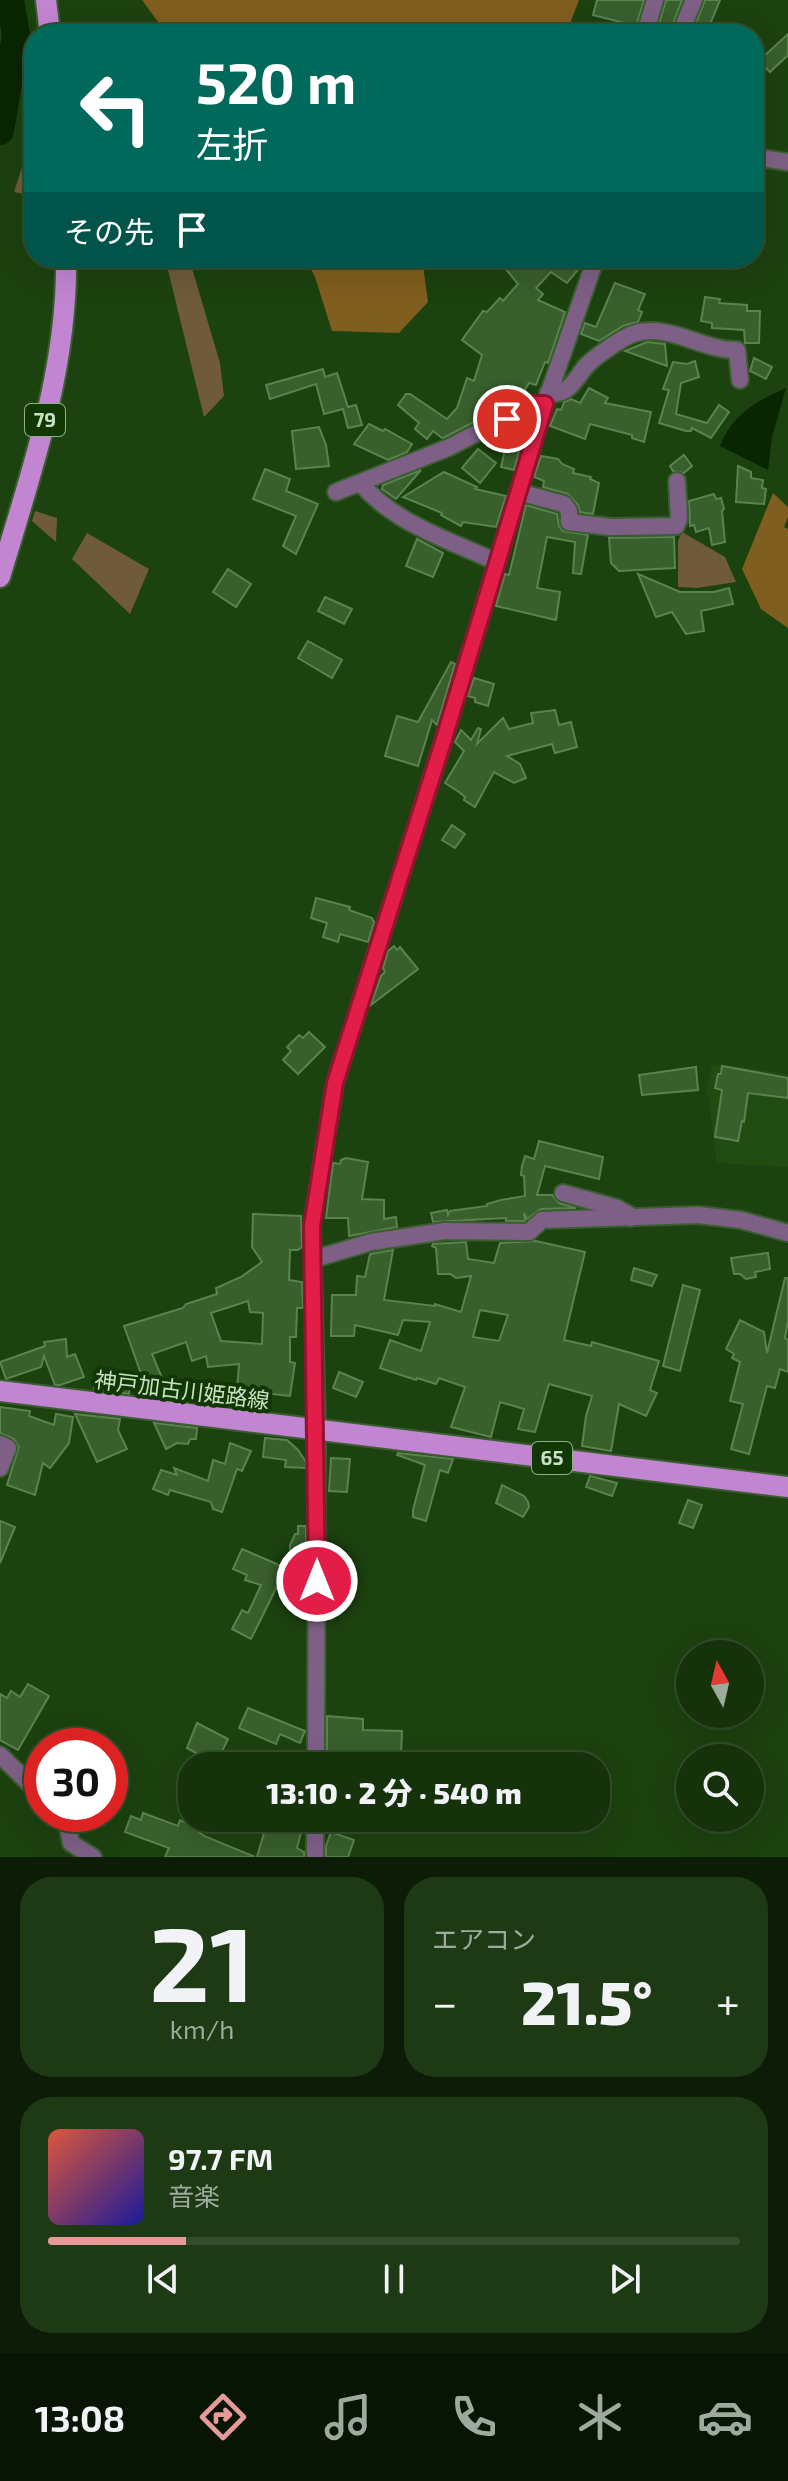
<!DOCTYPE html>
<html lang="ja">
<head>
<meta charset="utf-8">
<style>
  :root { --surface:#15320b; --page:#1e3a14; --text:#f1f3f6; --muted:#9daa9d; --line:#344d2c; --accent:#e69b98 }
  body { margin:0; font-family:"Exo 2","Noto Sans JP",sans-serif; background:var(--page); color:var(--text); height:100vh; display:flex; flex-direction:column; font-size:30px; white-space:nowrap }
  * { box-sizing:border-box; margin:0 }
  p { font-size:26px; color:var(--muted) }
  .icon { flex:none; width:44px; height:44px; fill:none; stroke:currentColor; stroke-width:2; stroke-linecap:round; stroke-linejoin:round }
  .map { position:relative; height:1857px; overflow:hidden }
  .sheet { display:flex; flex-direction:column; gap:20px; padding:20px; background:#0c1c06; flex:1 }
  .sheet>* { flex:none }
  .banner { position:absolute; left:24px; top:24px; width:740px; height:244px; border-radius:32px; box-shadow:0 8px 32px #0002,0 0 0 2px var(--line); background:#00695c; color:#fff; overflow:hidden }
  .needle { width:52px; rotate:352deg }
  .buttons { position:absolute; left:676px; top:1640px; display:grid; gap:16px }
  .buttons a { display:grid; place-items:center; width:88px; height:88px; border-radius:50%; background:var(--surface); box-shadow:0 8px 32px #0002,0 0 0 2px var(--line); font-size:40px }
  .speed { position:absolute; left:24px; top:1728px; display:flex; gap:16px; font-size:40px; font-weight:700; text-align:center }
  .speed>* { display:grid; place-content:center; width:104px; height:104px; border-radius:50%; background:var(--surface); box-shadow:0 8px 32px #0002,0 0 0 2px var(--line); line-height:1 }
  .speed .limit { border:12px solid #d22; background:#fff; color:#111 }
  .pin { position:absolute; display:grid; place-items:center; width:68px; height:68px; color:#fff; margin:-34px; border:4px solid #fff; border-radius:50%; box-shadow:0 2px 8px #0007 }
  .me { position:absolute; width:88px; margin:-44px; rotate:0deg; stroke-linejoin:round; filter:drop-shadow(0 0 6px #0008) }
  .turn { display:flex; align-items:center; gap:28px; height:168px; padding:0 40px; font-size:36px }
  .turn .icon { width:104px; height:104px; stroke-width:2.5 }
  .turn b { display:block; font-size:56px; line-height:68px }
  .then { display:flex; align-items:center; height:76px; padding:0 40px; background:#0003; gap:16px; font-size:30px }
  .big { font-size:60px; font-weight:800; line-height:1.1 }
  .sheet .tile { flex:1; display:flex; flex-direction:column; justify-content:center; gap:12px; min-width:0; padding:0 28px; border-radius:32px; background:var(--page) }
  .sheet .dial { align-items:center; gap:0 }
  .dial b { font-size:104px; line-height:1 }
  .song { display:flex; align-items:center; gap:24px }
  .cover { width:96px; height:96px; border-radius:12px; background:linear-gradient(135deg,hsl(10 70% 55%),hsl(240 70% 35%)) }
  .played { height:8px; border-radius:4px; background:linear-gradient(90deg,var(--accent) 20%,var(--line) 20%) }
  .keys { display:flex; justify-content:space-around; direction:ltr }
  .heat { display:flex; justify-content:space-between; align-items:center; font-size:44px; direction:ltr }
  .sheet .tiles { flex:1; display:grid; gap:20px; grid-template-columns:1fr 1fr }
  .tile:last-child { grid-column:span 2 }
  .trip { position:absolute; left:178px; top:1752px; width:432px; height:80px; border-radius:32px; background:var(--surface); box-shadow:0 8px 32px #0002,0 0 0 2px var(--line); font-weight:800; line-height:80px; text-align:center }
  .tab-bar { display:flex; height:128px; justify-content:space-around; align-items:center; background:#081404; color:var(--muted) }
  .tab-bar .icon { width:56px; height:56px }
  .tab-bar .current { color:var(--accent) }
  .tab-bar b { font-size:36px; color:var(--text) }
  .map>svg:first-child { display:block }
</style>
</head>
<body>
<div class="map">
<svg width="788" height="1857" viewBox="0 0 788 1857">
  <rect width="100%" height="100%" fill="#1c420f"/>
  <!-- built -->
  <polygon fill="#204c12" points="720,1064 788,1074 788,1167 717,1163 707,1089 711,1066"/>
  <!-- green -->
  <g fill="#6f5b3a">
    <polygon points="34,62 34,196 14,192 27,152 33,119"/>
    <polygon points="165,258 189,258 220,363 224,396 204,417"/>
    <polygon points="35,511 57,518 56,542 32,521"/>
    <polygon points="682,532 725,557 736,582 697,588 678,587 678,541"/>
    <polygon points="87,533 149,569 130,614 72,559"/>
  </g>
  <!-- forest -->
  <g fill="#805e1f">
    <polygon points="142,0 579,0 566,34 167,34"/>
    <polygon points="305,258 422,258 428,302 399,333 332,331 315,277"/>
    <polygon points="773,493 788,507 788,517 784,527 788,529 788,628 761,609 742,569"/>
  </g>
  <!-- water -->
  <path fill="#092601" d="M786,388L772,437L768,470L720,446C732,415 756,401 786,388Z"/>
  <g fill="none" stroke-linecap="round" stroke-linejoin="round">
    <!-- river -->
    <polyline stroke="#092601" stroke-width="28" points="0,131 16,35 10,0"/>
  </g>
  <!-- building -->
  <g fill="#385f2c" stroke="#5a834f" stroke-width="2" fill-rule="evenodd">
    <polygon points="597,0 644,0 636,26 593,15"/>
    <polygon points="666,0 682,0 669,34 656,34"/>
    <polygon points="705,0 720,0 706,34 692,34"/>
    <polygon points="788,34 788,55 770,72 759,61"/>
    <polygon points="515,258 572,258 581,266 567,283 551,272 536,288 543,294 538,300 565,312 548,363 545,362 536,385 529,383 520,398 445,437 442,438 433,431 427,439 415,429 419,423 398,405 406,394 410,394 447,419 457,408 467,378 474,381 482,355 462,340 483,311 487,312 500,298 503,301 518,284 505,268"/>
    <polygon points="615,283 645,294 638,310 642,312 638,322 623,326 599,341 581,334 585,323 596,327"/>
    <polygon points="705,297 720,299 719,303 747,305 747,311 760,311 759,343 745,343 744,330 712,328 712,323 701,321"/>
    <polygon points="647,342 665,344 667,366 625,351"/>
    <polygon points="754,358 772,367 766,379 750,371"/>
    <polygon points="695,361 699,377 681,383 676,414 707,423 719,405 729,412 711,438 692,428 691,431 686,431 659,423 669,390 663,389 673,362 687,364"/>
    <polygon points="323,369 325,377 337,373 348,407 356,405 362,425 348,428 343,409 324,414 316,384 270,399 266,385"/>
    <polygon points="589,388 608,398 605,403 651,412 644,442 632,438 632,435 590,424 585,439 550,426 557,409 561,410 564,402 571,399 580,403"/>
    <polygon points="369,424 383,431 385,429 412,444 407,452 388,460 354,444"/>
    <polygon points="319,427 326,445 329,466 296,469 292,431"/>
    <polygon points="507,441 521,444 514,470 501,467"/>
    <polygon points="478,449 496,463 480,483 462,468"/>
    <polygon points="684,455 692,466 684,473 673,471 670,466"/>
    <polygon points="541,456 558,459 562,464 574,469 573,473 591,477 590,479 599,483 593,514 580,512 578,505 568,494 543,487 544,481 534,477"/>
    <polygon points="738,466 751,472 751,478 763,480 762,488 766,489 764,504 736,502"/>
    <polygon points="265,469 290,479 286,491 318,504 296,554 283,546 296,516 253,499"/>
    <polygon points="421,470 396,499 382,489 383,485"/>
    <polygon points="444,472 477,487 475,489 506,496 496,527 463,522 461,526 441,515 442,513 403,497"/>
    <polygon points="714,494 716,499 721,498 724,509 722,511 725,542 712,545 709,528 696,532 694,525 690,526 689,501"/>
    <polygon points="526,505 557,514 559,526 563,531 588,535 581,574 573,573 575,542 547,537 537,588 560,592 556,620 496,606 505,574 509,575"/>
    <polygon points="674,537 675,568 619,571 611,563 609,538"/>
    <polygon points="417,539 443,553 433,577 406,566"/>
    <polygon points="228,569 251,584 236,607 213,592"/>
    <polygon points="638,574 680,592 714,592 729,588 733,604 701,611 704,631 686,634 672,612 656,617"/>
    <polygon points="325,597 352,609 344,624 318,611"/>
    <polygon points="308,641 342,660 332,678 298,658"/>
    <polygon points="451,662 455,664 437,725 432,720 418,766 385,756 397,716 418,722"/>
    <polygon points="474,678 494,684 488,706 475,702 475,698 468,696"/>
    <polygon points="555,710 559,725 571,722 577,747 555,753 552,744 507,756 520,764 526,778 514,783 494,772 475,807 464,800 465,797 459,792 445,783 464,751 455,742 461,730 471,740 478,728 481,729 477,744 503,718 509,729 533,723 531,713"/>
    <polygon points="452,825 465,834 455,848 442,840"/>
    <polygon points="316,898 350,907 349,910 372,918 374,922 368,942 340,934 338,942 323,937 327,923 311,918"/>
    <polygon points="394,946 397,950 400,947 418,969 371,1005 381,976 385,972 383,968 388,951"/>
    <polygon points="309,1032 325,1047 298,1074 283,1060 291,1051 287,1047 299,1035 303,1038"/>
    <polygon points="722,1066 788,1078 788,1098 748,1093 744,1122 742,1121 738,1141 715,1137 722,1090 715,1088 718,1074 721,1074"/>
    <polygon points="696,1067 698,1090 642,1095 639,1075"/>
    <polygon points="539,1141 603,1157 599,1179 545,1166 537,1195 552,1195 559,1203 576,1208 541,1209 527,1219 524,1213 525,1221 506,1221 506,1218 433,1222 431,1213 447,1210 448,1215 450,1211 487,1206 487,1204 501,1200 525,1196 524,1176 521,1175 522,1166 525,1156 534,1159"/>
    <polygon points="346,1158 368,1162 362,1199 384,1200 384,1219 396,1217 397,1227 349,1236 348,1218 326,1218 333,1163 340,1164 341,1160"/>
    <path d="M253,1214L301,1216L302,1247L298,1250H290L289,1280L302,1282L303,1308H297L296,1337H290V1362L295,1363L290,1396L237,1390L239,1364L208,1367L206,1356L192,1361L186,1342L152,1354L167,1390L149,1396L124,1326L183,1308L186,1304L217,1294L216,1288L241,1277L262,1262L252,1247ZM248,1301L250,1312L263,1313L262,1344L221,1341L211,1313Z"/>
    <path d="M536,1241L585,1252L564,1340L591,1346L592,1342L659,1361L650,1390L657,1393L646,1416L619,1404L611,1451L582,1446L586,1416L592,1396L549,1384L535,1432L518,1429L524,1409L500,1402L491,1437L451,1427L465,1387L439,1378L436,1384L417,1378L416,1380L380,1368L390,1340L421,1351L430,1322L403,1320L398,1335L355,1325L354,1336H331L332,1295H356L357,1276L365,1277L370,1254L393,1250L384,1300L435,1306V1304L461,1312L471,1276L456,1278L450,1274H438L436,1248L432,1246L433,1244L466,1242L468,1259L494,1263L500,1243ZM480,1310L508,1315L499,1341L473,1337Z"/>
    <polygon points="768,1253 770,1269 755,1272 756,1277 746,1279 740,1274 734,1274 731,1258"/>
    <polygon points="634,1268 657,1275 652,1286 631,1280"/>
    <polygon points="785,1278 788,1278 788,1321 785,1338 788,1340 788,1372 780,1369 775,1388 767,1386 749,1454 731,1449 743,1404 730,1401 740,1362 732,1358 734,1354 726,1349 740,1320 764,1332 767,1353"/>
    <polygon points="683,1285 700,1290 680,1371 663,1366"/>
    <polygon points="66,1339 67,1357 75,1354 84,1377 60,1385 55,1385 44,1356 41,1367 6,1379 0,1362 45,1346 44,1342"/>
    <polygon points="339,1372 363,1382 356,1397 333,1388"/>
    <polygon points="96,1380 130,1386 129,1394 94,1389"/>
    <polygon points="0,1407 30,1411 29,1416 54,1425 56,1414 73,1417 69,1443 50,1468 43,1463 35,1495 7,1485 19,1447 14,1439 0,1433"/>
    <polygon points="75,1414 120,1419 118,1430 127,1449 97,1462"/>
    <polygon points="154,1423 197,1428 196,1439 190,1439 188,1444 177,1443 166,1449"/>
    <polygon points="265,1438 287,1440 298,1450 306,1462 306,1468 285,1467 286,1460 263,1457"/>
    <polygon points="230,1443 251,1451 242,1471 237,1469 222,1512 213,1509 211,1502 170,1490 168,1495 153,1489 161,1470 177,1475 174,1468 208,1481 213,1460 225,1464"/>
    <polygon points="398,1453 453,1459 448,1473 440,1470 426,1521 413,1517 413,1510 425,1465 397,1455"/>
    <polygon points="331,1458 350,1459 347,1492 329,1491"/>
    <polygon points="590,1476 617,1483 612,1496 586,1487"/>
    <polygon points="502,1485 524,1496 528,1502 529,1507 523,1517 496,1503"/>
    <polygon points="688,1500 702,1505 693,1528 679,1523"/>
    <polygon points="0,1521 15,1527 0,1563"/>
    <polygon points="298,1526 306,1526 306,1574 290,1585 290,1545 295,1534 298,1534"/>
    <polygon points="242,1549 286,1568 251,1639 232,1629 242,1610 248,1613 261,1585 245,1580 247,1575 233,1569"/>
    <polygon points="28,1684 49,1696 18,1750 0,1740 0,1694 7,1698 11,1691 20,1697"/>
    <polygon points="248,1708 305,1731 300,1743 280,1734 276,1744 239,1728"/>
    <polygon points="327,1716 363,1719 363,1730 402,1731 401,1756 343,1758 327,1755"/>
    <polygon points="197,1723 228,1739 216,1764 187,1748"/>
    <polygon points="143,1813 178,1826 180,1820 200,1828 199,1832 204,1836 255,1857 165,1857 169,1848 125,1832 131,1816 141,1820"/>
    <polygon points="253,1818 295,1818 304,1821 297,1848 304,1852 304,1857 257,1857 264,1833 249,1827"/>
    <polygon points="331,1832 354,1840 348,1857 326,1857 326,1846"/>
  </g>
  <g fill="none" stroke-linecap="round" stroke-linejoin="round">
    <!-- minor casing -->
    <g stroke="#3b5e30" stroke-width="20">
      <g id="minor">
        <polyline points="645,34 655,0"/>
        <polyline points="680,34 694,0"/>
        <polyline points="754,157 788,162"/>
        <path d="M548,393C569,396 575,379 586,366C593,358 623,337 633,334C669,322 702,351 737,350L740,380"/>
        <path d="M361,484C396,524 450,541 497,562"/>
        <polyline points="336,492 450,447 532,404 545,404"/>
        <polyline points="518,492 564,504 569,511 569,522 611,527 676,526 679,519 677,481"/>
        <polyline points="563,1193 617,1208 628,1214 630,1218"/>
        <polyline points="314,1259 371,1242 445,1231 529,1232 542,1220 698,1215 741,1220 788,1233"/>
        <polyline points="0,1444 8,1448 0,1468"/>
        <polyline points="0,1755 42,1796"/>
        <polyline points="316,1766 317,1431 312,1226 335,1083 443,742 545,404 596,258"/>
        <polyline points="58,1814 68,1828 71,1843 93,1857"/>
        <polyline points="315,1857 315,1818"/>
      </g>
    </g>
    <!-- major casing -->
    <g stroke="#3b5e30" stroke-width="24">
      <g id="major">
        <polyline points="46,0 50,34"/>
        <path d="M0,577C31,473 68,368 66,258"/>
        <polyline points="0,1391 788,1487"/>
      </g>
    </g>
    <!-- minor -->
    <use href="#minor" stroke="#7e6086" stroke-width="16"/>
    <!-- major -->
    <use href="#major" stroke="#c285d2" stroke-width="20"/>
  </g>
  <g fill="none" stroke-linecap="round" stroke-linejoin="round">
    <!-- route casing -->
    <g stroke="#92132f" stroke-width="20">
      <polyline id="route" points="317,1581 312,1226 335,1083 443,742 545,404 532,404 507,419"/>
    </g>
    <!-- route -->
    <use href="#route" stroke="#e11d48" stroke-width="14"/>
  </g>
  <g text-anchor="middle" stroke-width="8" stroke-linejoin="round" paint-order="stroke">
    <!-- shield labels -->
    <g fill="#113703" stroke="#92ad8a" stroke-width="2">
      <rect x="25" y="404" width="40" height="32" rx="6"/>
      <rect x="532" y="1442" width="40" height="32" rx="6"/>
    </g>
    <g font-size="20" font-weight="bold" fill="#cae0c4">
      <text x="45" y="427">79</text>
      <text x="552" y="1465">65</text>
    </g>
    <!-- street labels -->
    <g font-size="22" fill="#cae0c4" stroke="#113703">
      <text transform="translate(182 1390) rotate(7)" y="8">神戸加古川姫路線</text>
    </g>
  </g>
</svg>
<div class="buttons">
<a><svg class="needle" viewBox="-14 -14 28 28"><path d="M0-13l5 13h-10z" fill="#e53935"/><path d="M0 13l5-13h-10z" fill="#9daa9d"/></svg></a>
<a><svg class="icon" aria-label="search" viewBox="0 0 24 24"><circle cx="10" cy="10" r="6"/><path d="M15 15l6 6"/></svg></a>
</div>
<div class="speed"><div class="limit">30</div></div>
<div class="pin" style="left:507px;top:419px;background:#d93025"><svg class="icon" aria-label="arrive" viewBox="0 0 24 24"><path d="M6 21V4h12l-3 4 3 4H6"/></svg></div>
<svg class="me" style="left:317px;top:1581px" viewBox="-20 -20 40 40"><circle r="17" fill="#e11d48" stroke="#fff" stroke-width="3"/><path d="M0-11L8 9 0 5-8 9z" fill="#fff"/></svg>
<div class="trip">13:10 · 2 分 · 540 m</div>
<div class="banner">
<div class="turn"><svg class="icon" aria-label="left" viewBox="0 0 24 24"><path d="M17 20v-9H6M10 6l-5 5 5 5"/></svg><div><b>520 m</b>左折</div></div>
<div class="then">その先<svg class="icon" aria-label="arrive" viewBox="0 0 24 24"><path d="M6 21V4h12l-3 4 3 4H6"/></svg></div>
</div>
</div>
<section class="sheet">
<div class="tiles">
<div class="tile dial"><b>21</b><p>km/h</p></div>
<div class="tile"><p>エアコン</p>
<div class="heat"><a>−</a><b class="big">21.5°</b><a>+</a></div>
</div>
<div class="tile">
<div class="song"><i class="cover"></i><div><b>97.7 FM</b><p>音楽</p></div></div>
<div class="played"></div>
<div class="keys"><svg class="icon" aria-label="previous" viewBox="0 0 24 24"><path d="M18 5L8 12l10 7zM5 5v14"/></svg><svg class="icon" aria-label="pause" viewBox="0 0 24 24"><path d="M8 5v14M16 5v14"/></svg><svg class="icon" aria-label="next" viewBox="0 0 24 24"><path d="M6 5l10 7-10 7zM19 5v14"/></svg></div>
</div>
</div>
</section>
<nav class="tab-bar">
<b>13:08</b>
<svg class="icon current" aria-label="directions" viewBox="0 0 24 24"><path d="M12 3l9 9-9 9-9-9zM9 14v-3h6M13 9l2 2-2 2"/></svg>
<svg class="icon" aria-label="music" viewBox="0 0 24 24"><path d="M9 18V5l10-2v13"/><circle cx="6" cy="18" r="3"/><circle cx="16" cy="16" r="3"/></svg>
<svg class="icon" aria-label="phone" viewBox="0 0 24 24"><path d="M5 4h4l2 5-3 2q2 4 5 5l2-3 5 2v4C11 20 4 13 5 4z"/></svg>
<svg class="icon" aria-label="climate" viewBox="0 0 24 24"><path d="M12 3v18M4 7l16 10M4 17L20 7"/></svg>
<svg class="icon" aria-label="car" viewBox="0 0 24 24"><path d="M5 17H2v-5l4-1 3-4h7l3 4 3 1v5h-3M9 17h6M6 11h13"/><circle cx="7" cy="17" r="2"/><circle cx="17" cy="17" r="2"/></svg>
</nav>
</body>
</html>
